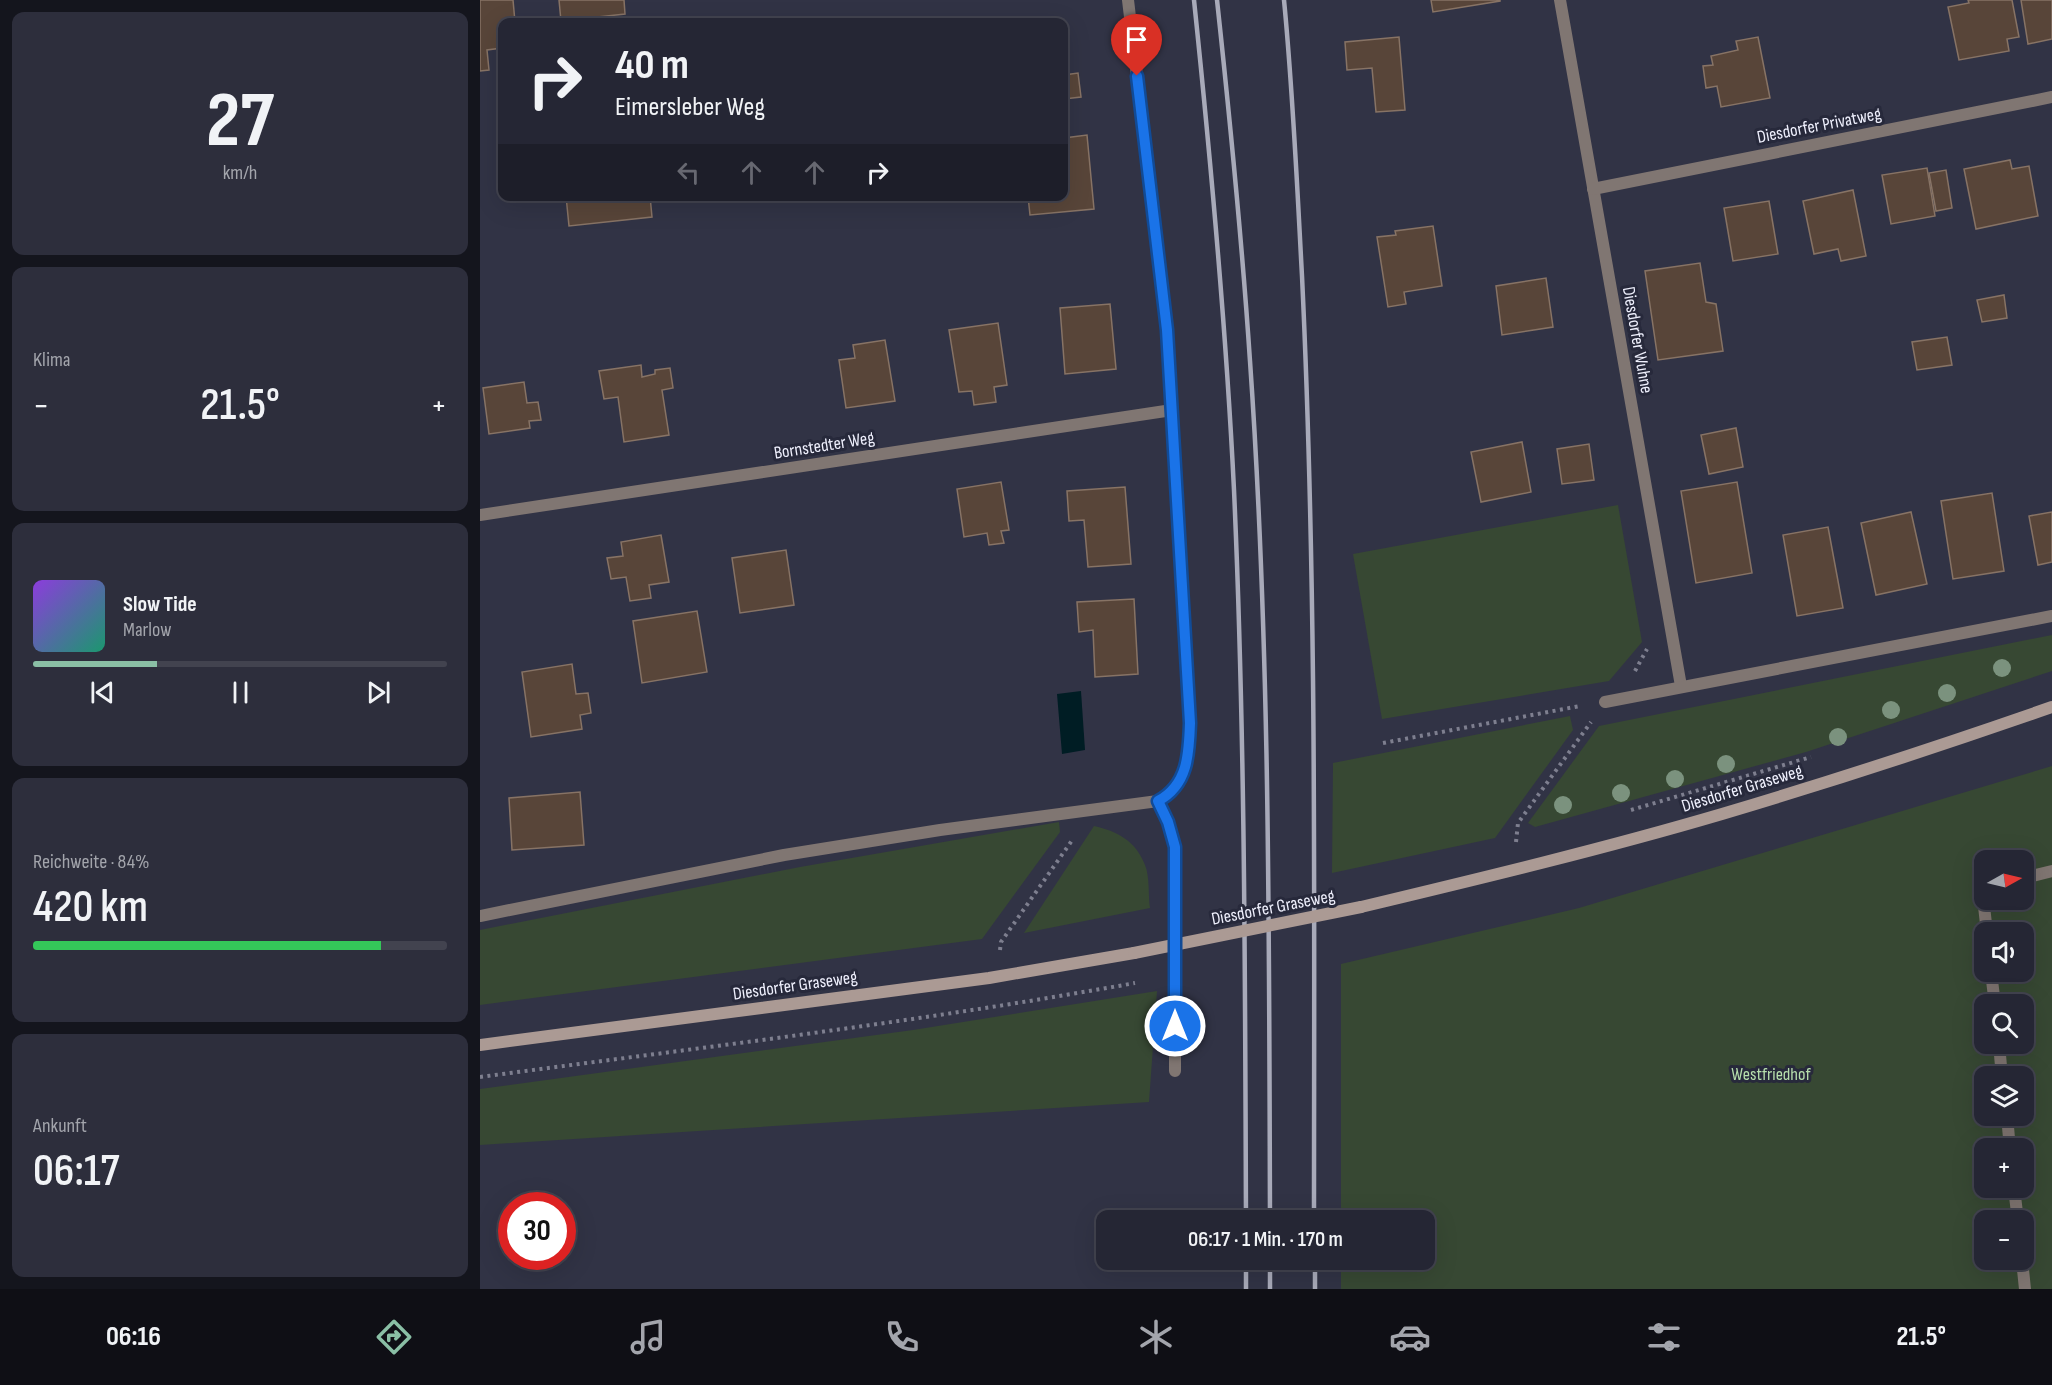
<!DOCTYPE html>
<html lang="de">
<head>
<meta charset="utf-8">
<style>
  :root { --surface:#252634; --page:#2d2e3c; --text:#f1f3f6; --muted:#a3a5ac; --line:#42434f; --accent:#8abfa5 }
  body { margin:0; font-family:"Sofia Sans Condensed",sans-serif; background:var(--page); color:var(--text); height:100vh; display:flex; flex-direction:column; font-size:22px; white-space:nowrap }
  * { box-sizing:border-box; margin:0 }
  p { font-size:20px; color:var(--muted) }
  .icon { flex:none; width:33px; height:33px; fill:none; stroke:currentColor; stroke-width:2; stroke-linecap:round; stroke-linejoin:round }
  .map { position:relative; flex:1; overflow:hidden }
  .sheet { display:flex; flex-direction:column; gap:12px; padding:12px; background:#14151d; width:480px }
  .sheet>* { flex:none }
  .hud { position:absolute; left:18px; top:18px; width:570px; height:183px; border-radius:12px; box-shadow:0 6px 24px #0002,0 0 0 2px var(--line); background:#252634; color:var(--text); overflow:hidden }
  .needle { width:39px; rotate:82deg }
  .tools { position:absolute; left:1494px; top:850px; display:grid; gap:12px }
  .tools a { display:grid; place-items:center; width:60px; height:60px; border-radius:12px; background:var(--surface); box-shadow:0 6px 24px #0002,0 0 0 2px var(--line); font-size:30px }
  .speed { position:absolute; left:18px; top:1192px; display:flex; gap:12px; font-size:30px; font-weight:700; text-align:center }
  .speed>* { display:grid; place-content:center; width:78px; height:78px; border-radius:50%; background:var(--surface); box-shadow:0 6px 24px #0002,0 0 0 2px var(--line); line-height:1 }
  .speed .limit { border:9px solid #d22; background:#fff; color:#111 }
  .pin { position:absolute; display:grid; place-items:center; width:51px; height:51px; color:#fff; margin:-62px -26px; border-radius:50% 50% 50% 0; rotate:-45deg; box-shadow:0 0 6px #0007 }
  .pin .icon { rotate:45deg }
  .me { position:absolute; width:66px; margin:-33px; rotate:0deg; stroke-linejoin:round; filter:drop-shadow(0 0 4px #0008) }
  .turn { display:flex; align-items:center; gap:21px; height:126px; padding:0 18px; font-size:27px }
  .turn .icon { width:78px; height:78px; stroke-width:2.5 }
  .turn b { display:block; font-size:42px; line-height:51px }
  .lanes { display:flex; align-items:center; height:57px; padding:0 18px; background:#0003; justify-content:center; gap:30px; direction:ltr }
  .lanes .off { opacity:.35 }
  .big { font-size:45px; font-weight:600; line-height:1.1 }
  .sheet .widget { flex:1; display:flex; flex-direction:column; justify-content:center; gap:9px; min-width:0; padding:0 21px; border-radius:12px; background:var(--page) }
  .sheet .dial { align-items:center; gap:0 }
  .dial b { font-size:78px; line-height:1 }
  .song { display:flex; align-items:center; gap:18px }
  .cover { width:72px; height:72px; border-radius:9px; background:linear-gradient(135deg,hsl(270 70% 55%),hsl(160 70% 35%)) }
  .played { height:6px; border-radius:3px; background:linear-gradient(90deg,var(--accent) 30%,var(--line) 30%) }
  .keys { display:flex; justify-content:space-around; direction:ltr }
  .heat { display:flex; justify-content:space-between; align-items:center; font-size:33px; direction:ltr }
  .charge { height:9px; border-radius:4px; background:linear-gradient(90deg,#34c759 84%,var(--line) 0) }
  .trip { position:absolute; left:616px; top:1210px; width:339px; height:60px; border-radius:12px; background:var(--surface); box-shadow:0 6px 24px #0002,0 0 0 2px var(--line); font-weight:600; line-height:60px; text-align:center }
  .menu { display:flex; height:96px; justify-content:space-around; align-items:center; background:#0f0f15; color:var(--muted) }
  .menu .icon { width:42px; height:42px }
  .menu .selected { color:var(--accent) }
  .menu b { font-size:27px; color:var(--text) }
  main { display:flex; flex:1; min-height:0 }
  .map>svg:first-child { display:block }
</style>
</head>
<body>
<main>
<section class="sheet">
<div class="widget dial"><b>27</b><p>km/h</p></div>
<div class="widget"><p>Klima</p>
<div class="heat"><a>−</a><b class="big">21.5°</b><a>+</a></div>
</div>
<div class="widget">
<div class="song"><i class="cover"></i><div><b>Slow Tide</b><p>Marlow</p></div></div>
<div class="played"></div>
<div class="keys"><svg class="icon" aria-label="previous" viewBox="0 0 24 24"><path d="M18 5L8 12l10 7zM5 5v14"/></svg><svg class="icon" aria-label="pause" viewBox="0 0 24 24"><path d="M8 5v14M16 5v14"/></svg><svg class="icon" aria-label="next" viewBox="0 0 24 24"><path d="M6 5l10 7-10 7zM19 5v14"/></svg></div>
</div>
<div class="widget"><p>Reichweite · 84%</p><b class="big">420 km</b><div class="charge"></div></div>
<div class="widget"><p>Ankunft</p><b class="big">06:17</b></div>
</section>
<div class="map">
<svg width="1572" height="1289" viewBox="0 0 1572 1289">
  <rect width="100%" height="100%" fill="#313345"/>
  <!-- green -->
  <g fill="#374833" fill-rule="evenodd">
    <polygon points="1138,505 1162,642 1129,681 902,719 873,554"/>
    <polygon points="1572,635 1572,671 1326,752 1055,827 1048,823 1119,726"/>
    <polygon points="1090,716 1093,730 1015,838 852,873 853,763"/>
    <path d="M1572,766V1289H861V1260H945V1221H861V964L1099,908ZM1504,861H1544V900H1504ZM1504,933H1544V972H1504ZM1504,1005H1544V1044H1504ZM1504,1077H1544V1116H1504ZM1504,1149H1544V1188H1504ZM1504,1221H1544V1260H1504Z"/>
    <polygon points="579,822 580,832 502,939 0,1005 0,930 320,867"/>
    <path d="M614,826C637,831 656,841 665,865C670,877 668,895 670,908L544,933Z"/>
    <polygon points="677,991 669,1102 0,1145 0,1089 433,1030"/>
  </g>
  <!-- water -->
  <polygon fill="#001d24" points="601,691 605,750 582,754 577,694"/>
  <!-- building -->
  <g fill="#584539" stroke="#877365" stroke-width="1.5">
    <polygon points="0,0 33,0 35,22 22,22 22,48 7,50 9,70 0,71"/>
    <polygon points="79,0 144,0 145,14 81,21"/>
    <polygon points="951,0 1020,0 1020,1 953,12"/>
    <polygon points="1488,0 1532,0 1539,37 1527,39 1529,51 1479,60 1468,7 1489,3"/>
    <polygon points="1541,0 1572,0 1572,39 1548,44"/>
    <polygon points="919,37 925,110 896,112 892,68 867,70 865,42"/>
    <polygon points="1278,37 1290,98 1241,107 1237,86 1226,88 1223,66 1233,65 1231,56 1258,50 1256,41"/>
    <polygon points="598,73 601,97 584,99 584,75"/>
    <polygon points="607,135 614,209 550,215 548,196 584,196 584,138"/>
    <polygon points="1530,160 1532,169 1549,166 1558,216 1496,229 1484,169"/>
    <polygon points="1447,168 1455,216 1411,224 1402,175"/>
    <polygon points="1466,170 1472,208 1456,211 1449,173"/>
    <polygon points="1373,190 1386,256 1361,261 1358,249 1334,254 1323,201"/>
    <polygon points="86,196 170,196 172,217 89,226"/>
    <polygon points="1289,201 1298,254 1253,261 1244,208"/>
    <polygon points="953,226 962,286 924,292 926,304 908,307 897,237 916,235 915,231"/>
    <polygon points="1220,263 1226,302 1236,304 1243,351 1178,360 1165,271"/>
    <polygon points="1066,278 1073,327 1022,335 1016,286"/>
    <polygon points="1524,295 1527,318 1502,322 1497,300"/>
    <polygon points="630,304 636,369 585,374 580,308"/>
    <polygon points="518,323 527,385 514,387 516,402 494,405 492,391 479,392 469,330"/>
    <polygon points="1467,337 1472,365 1437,370 1432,342"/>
    <polygon points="405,340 415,401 366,408 359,360 375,358 373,345"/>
    <polygon points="161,365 162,377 175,374 175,370 190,368 193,388 182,390 189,435 144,442 138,397 124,399 119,371"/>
    <polygon points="44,382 47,403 58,402 61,420 49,421 50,428 9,434 3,388"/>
    <polygon points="1256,428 1263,467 1229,474 1221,435"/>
    <polygon points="1042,442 1051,492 1001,502 991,452"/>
    <polygon points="1109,444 1114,480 1082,484 1077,449"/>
    <polygon points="521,482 529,530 521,531 524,543 509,545 507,533 484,537 477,489"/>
    <polygon points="1257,482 1272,573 1216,583 1201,491"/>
    <polygon points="645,487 651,564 608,567 604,520 589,521 587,491"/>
    <polygon points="1512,493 1524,571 1473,579 1461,501"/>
    <polygon points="1431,512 1447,584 1396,595 1381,523"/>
    <polygon points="1572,512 1572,562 1558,565 1549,516"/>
    <polygon points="1348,527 1363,608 1317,616 1303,535"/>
    <polygon points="181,535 189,582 169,585 171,598 150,601 146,577 131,579 127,558 143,556 141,542"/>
    <polygon points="306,550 314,605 260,613 252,558"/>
    <polygon points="654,599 658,674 615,677 613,630 599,632 597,602"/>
    <polygon points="217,611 227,672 162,683 153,621"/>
    <polygon points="92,664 96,694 108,693 111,713 100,715 102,729 51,737 42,672"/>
    <polygon points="100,792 104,845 32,850 29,798"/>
  </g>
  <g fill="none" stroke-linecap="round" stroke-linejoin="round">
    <!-- path -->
    <g stroke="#7e7f8f" stroke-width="4" stroke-dasharray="3 4.5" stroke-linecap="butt">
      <polyline points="1155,671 1167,649"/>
      <polyline points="903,743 1100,706"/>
      <polyline points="1151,810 1331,757"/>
      <polyline points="1036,842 1038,823 1111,722"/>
      <polyline points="520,950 521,942 593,839"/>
      <path d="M0,1077C218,1048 438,1022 655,983"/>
    </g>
    <!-- pedestrian -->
    <g stroke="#807672" stroke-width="12">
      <polyline points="1544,878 1572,871"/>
      <polyline points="1504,888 1502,888 1507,933"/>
      <polyline points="1511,972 1515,1005"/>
      <polyline points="1519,1044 1522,1077"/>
      <polyline points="1527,1116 1530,1149"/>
      <polyline points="1534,1188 1538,1221"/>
      <polyline points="1542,1260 1545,1289"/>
    </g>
    <!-- minor -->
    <g stroke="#807672" stroke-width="12">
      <path d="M648,0L687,330L710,723C709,754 708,785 678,801L688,822L695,847V1071"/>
      <polyline points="1080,0 1201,686"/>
      <polyline points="1113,189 1572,97"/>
      <polyline points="0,515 692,410"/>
      <polyline points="1125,702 1572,616"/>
      <polyline points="0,916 304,855 460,830 678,801"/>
    </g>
    <!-- secondary -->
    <g stroke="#ab9a94" stroke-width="12">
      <path d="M881,907C1002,878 1123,849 1242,814C1353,781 1463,745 1572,707"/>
      <polyline points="0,1045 509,978 654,953"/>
    </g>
    <!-- rail -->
    <g stroke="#a8aab9" stroke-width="4.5">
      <path d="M714,0C731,163 746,326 754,490C765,734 765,977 766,1221"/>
      <path d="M737,0C750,120 762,241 770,361C790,647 789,934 790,1221"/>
      <path d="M804,0C813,92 817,184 822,276C837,591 834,906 834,1221"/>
      <polyline points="766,1260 766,1289"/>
      <polyline points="790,1260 790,1289"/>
      <polyline points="835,1260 835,1289"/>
    </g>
    <!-- secondary-bridge -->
    <polyline stroke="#ab9a94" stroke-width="12" points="654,953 881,907"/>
  </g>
  <!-- trees -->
  <g fill="#7b927e">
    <circle cx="1522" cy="668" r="9"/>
    <circle cx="1467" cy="693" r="9"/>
    <circle cx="1411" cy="710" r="9"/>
    <circle cx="1358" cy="737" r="9"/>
    <circle cx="1246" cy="764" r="9"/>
    <circle cx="1195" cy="779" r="9"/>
    <circle cx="1141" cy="793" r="9"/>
    <circle cx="1083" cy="805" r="9"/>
  </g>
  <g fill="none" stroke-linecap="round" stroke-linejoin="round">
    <!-- route casing -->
    <g stroke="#114b97" stroke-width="15">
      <path id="route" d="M657,76L687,330L710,723C709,754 708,785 678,801L688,822L695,847V1026"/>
    </g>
    <!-- route -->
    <use href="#route" stroke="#1a73e8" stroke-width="10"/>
  </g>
  <g text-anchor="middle" stroke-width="6" stroke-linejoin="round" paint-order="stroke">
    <!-- street labels -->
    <g font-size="18" fill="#eff0fd" stroke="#27293b">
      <text transform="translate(1339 125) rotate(-11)" y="6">Diesdorfer Privatweg</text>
      <text transform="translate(1158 340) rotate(80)" y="6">Diesdorfer Wuhne</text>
      <text transform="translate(344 445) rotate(-9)" y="6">Bornstedter Weg</text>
      <text transform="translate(1262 788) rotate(-17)" y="6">Diesdorfer Graseweg</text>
      <text transform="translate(793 907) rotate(-11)" y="6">Diesdorfer Graseweg</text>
      <text transform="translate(315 985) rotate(-8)" y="6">Diesdorfer Graseweg</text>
    </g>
    <!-- park labels -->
    <g font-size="18" fill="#b7dfad" stroke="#27293b">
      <text x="1291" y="1080">Westfriedhof</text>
    </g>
  </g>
</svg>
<div class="tools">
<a><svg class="needle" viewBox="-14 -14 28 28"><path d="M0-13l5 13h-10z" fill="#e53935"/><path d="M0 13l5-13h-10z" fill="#a3a5ac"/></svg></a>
<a><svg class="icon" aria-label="sound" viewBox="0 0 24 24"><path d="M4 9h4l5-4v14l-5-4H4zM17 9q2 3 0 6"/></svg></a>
<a><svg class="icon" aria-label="search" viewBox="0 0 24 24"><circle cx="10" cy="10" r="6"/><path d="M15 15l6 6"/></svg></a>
<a><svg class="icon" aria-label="layers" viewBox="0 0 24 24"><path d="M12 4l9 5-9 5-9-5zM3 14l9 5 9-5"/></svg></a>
<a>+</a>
<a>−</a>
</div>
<div class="speed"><div class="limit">30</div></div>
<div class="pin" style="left:657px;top:76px;background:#d93025"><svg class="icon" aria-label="arrive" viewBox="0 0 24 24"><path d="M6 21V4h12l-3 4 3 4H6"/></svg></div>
<svg class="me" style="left:695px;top:1026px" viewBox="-20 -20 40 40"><circle r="17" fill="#1a73e8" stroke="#fff" stroke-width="3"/><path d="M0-11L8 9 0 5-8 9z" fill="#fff"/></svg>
<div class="trip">06:17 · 1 Min. · 170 m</div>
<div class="hud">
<div class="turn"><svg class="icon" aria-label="right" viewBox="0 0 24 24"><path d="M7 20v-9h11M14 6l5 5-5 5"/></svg><div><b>40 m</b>Eimersleber Weg</div></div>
<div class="lanes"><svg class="icon off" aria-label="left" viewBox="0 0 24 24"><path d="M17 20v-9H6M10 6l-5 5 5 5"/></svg><svg class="icon off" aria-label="ahead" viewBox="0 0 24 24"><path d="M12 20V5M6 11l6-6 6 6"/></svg><svg class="icon off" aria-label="ahead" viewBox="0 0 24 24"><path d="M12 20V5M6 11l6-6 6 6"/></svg><svg class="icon" aria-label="right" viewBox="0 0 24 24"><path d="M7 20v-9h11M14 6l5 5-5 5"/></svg></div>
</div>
</div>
</main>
<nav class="menu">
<b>06:16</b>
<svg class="icon selected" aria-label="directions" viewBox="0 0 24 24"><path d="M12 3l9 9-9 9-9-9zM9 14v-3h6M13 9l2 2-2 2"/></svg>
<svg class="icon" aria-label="music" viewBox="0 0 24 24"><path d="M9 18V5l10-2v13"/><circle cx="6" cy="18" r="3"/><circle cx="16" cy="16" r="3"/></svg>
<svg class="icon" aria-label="phone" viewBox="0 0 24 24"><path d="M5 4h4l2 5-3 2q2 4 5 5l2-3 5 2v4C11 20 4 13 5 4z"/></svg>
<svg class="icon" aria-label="climate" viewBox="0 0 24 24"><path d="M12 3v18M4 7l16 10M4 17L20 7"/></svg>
<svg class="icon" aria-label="car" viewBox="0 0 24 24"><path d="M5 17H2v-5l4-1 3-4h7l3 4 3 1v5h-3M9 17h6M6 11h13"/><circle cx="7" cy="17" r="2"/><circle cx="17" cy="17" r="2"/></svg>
<svg class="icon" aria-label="filters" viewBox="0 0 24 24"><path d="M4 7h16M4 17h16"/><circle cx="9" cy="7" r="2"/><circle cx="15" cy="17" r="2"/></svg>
<b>21.5°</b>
</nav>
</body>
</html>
